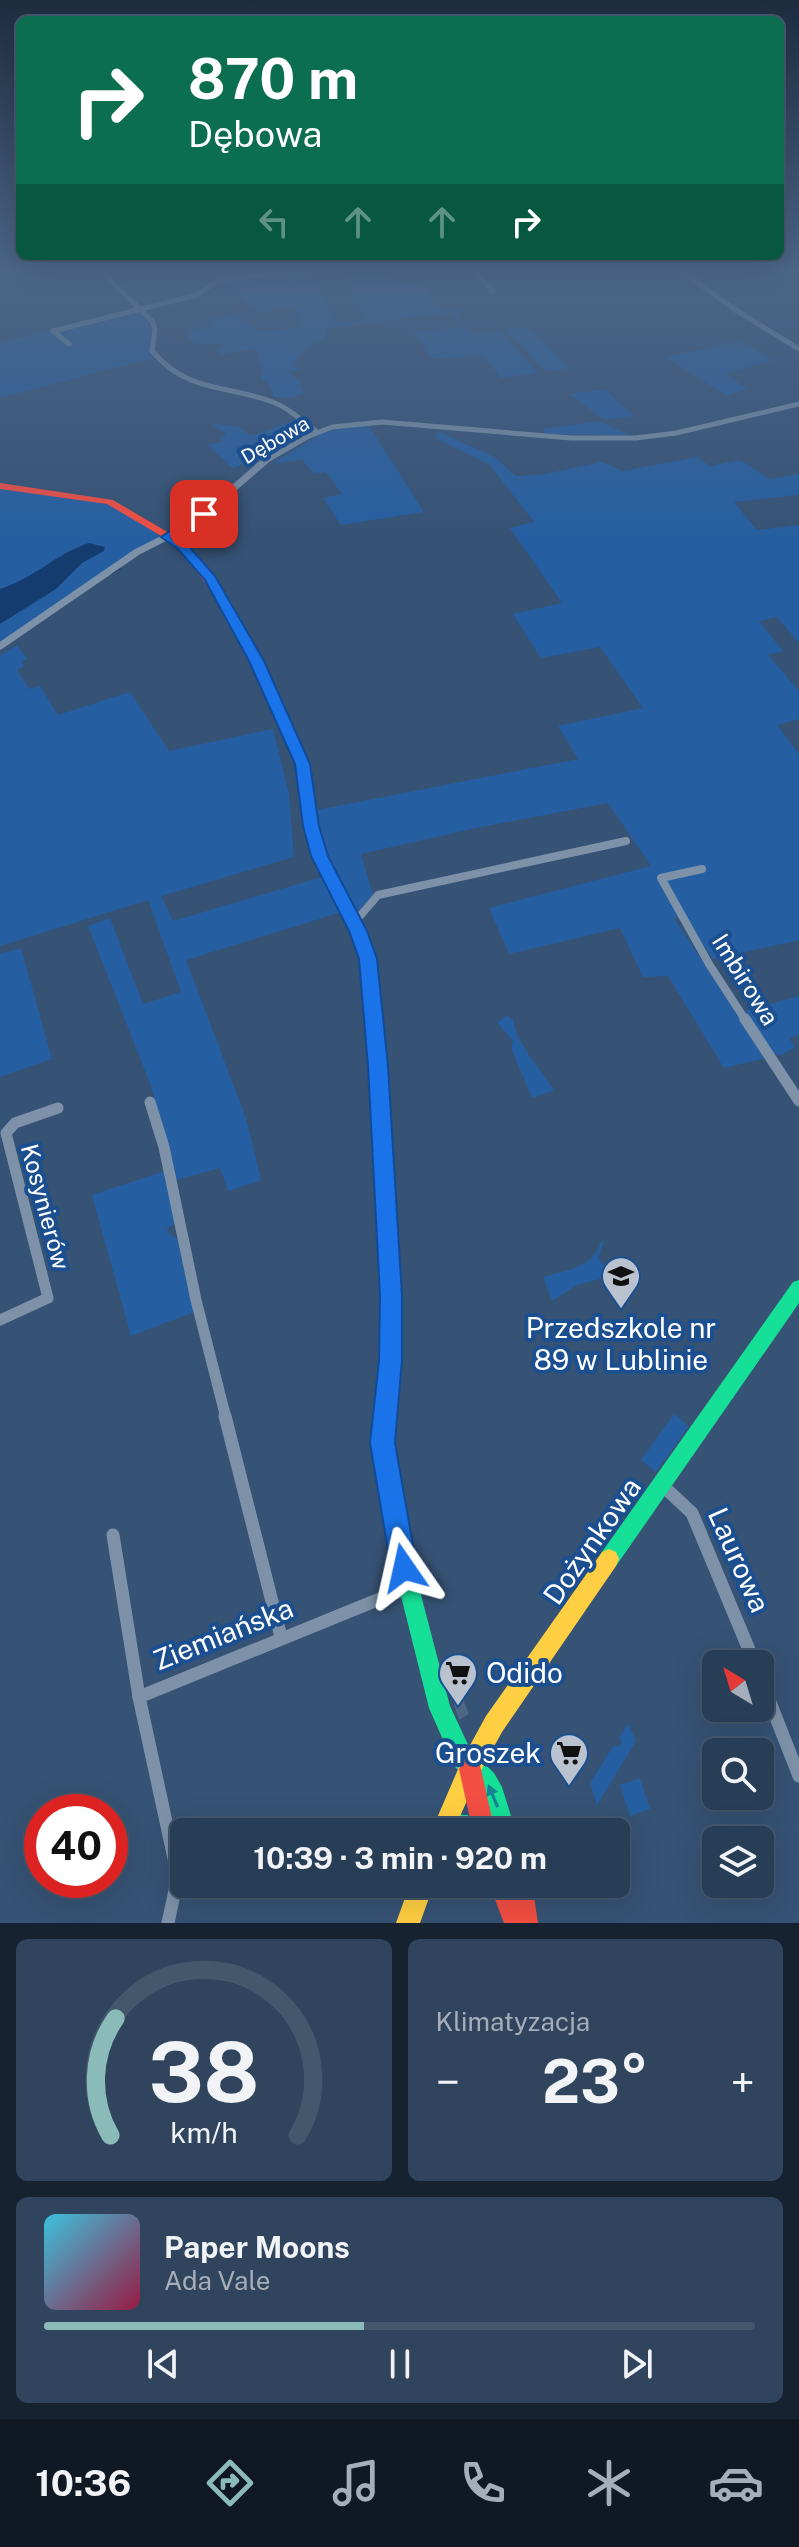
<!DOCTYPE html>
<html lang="pl">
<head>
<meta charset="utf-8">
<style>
  :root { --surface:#283e57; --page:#30455d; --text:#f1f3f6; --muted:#a5aeba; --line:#44576d; --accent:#8bbbb9 }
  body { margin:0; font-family:"Public Sans",sans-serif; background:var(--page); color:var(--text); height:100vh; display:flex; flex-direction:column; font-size:30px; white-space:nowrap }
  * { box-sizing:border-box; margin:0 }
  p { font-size:26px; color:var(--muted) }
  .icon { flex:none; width:44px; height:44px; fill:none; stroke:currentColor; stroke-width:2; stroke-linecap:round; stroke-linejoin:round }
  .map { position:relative; height:1923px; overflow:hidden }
  .sheet { display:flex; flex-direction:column; gap:16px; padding:16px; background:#162230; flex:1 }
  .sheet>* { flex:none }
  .guide { position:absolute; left:16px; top:16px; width:768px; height:244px; border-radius:12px; box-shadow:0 8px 32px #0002,0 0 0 2px var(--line); background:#0b6e4f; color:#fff; overflow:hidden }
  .needle { width:52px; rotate:322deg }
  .buttons { position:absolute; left:702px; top:1650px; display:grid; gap:16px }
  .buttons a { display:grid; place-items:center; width:72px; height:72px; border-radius:12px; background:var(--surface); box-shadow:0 8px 32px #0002,0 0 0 2px var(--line); font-size:40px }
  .speed { position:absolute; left:24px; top:1794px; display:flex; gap:16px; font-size:40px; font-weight:700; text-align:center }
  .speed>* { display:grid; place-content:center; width:104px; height:104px; border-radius:50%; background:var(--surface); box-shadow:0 8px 32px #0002,0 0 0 2px var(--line); line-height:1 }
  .speed .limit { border:12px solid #d22; background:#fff; color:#111 }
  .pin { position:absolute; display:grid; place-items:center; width:68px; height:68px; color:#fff; margin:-34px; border-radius:16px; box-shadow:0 4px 12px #0006 }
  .me { position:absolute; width:88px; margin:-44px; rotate:349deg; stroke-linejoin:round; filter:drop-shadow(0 0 6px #0008) }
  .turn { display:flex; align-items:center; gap:28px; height:168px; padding:0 40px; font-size:36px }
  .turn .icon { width:104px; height:104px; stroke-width:2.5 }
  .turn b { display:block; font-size:56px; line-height:68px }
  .lanes { display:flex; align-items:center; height:76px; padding:0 40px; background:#0003; justify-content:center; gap:40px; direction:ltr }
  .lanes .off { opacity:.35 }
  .big { font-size:60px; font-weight:700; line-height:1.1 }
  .sheet .card { flex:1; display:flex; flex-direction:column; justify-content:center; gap:12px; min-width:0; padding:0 28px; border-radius:12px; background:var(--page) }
  .sheet .dial { align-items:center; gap:0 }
  .dial svg { height:208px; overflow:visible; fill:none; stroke:var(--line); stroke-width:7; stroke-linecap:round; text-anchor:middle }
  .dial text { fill:var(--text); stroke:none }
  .song { display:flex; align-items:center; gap:24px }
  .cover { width:96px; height:96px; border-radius:12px; background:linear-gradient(135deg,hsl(190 70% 55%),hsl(340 70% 35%)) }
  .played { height:8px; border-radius:4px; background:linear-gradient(90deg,var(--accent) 45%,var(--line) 45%) }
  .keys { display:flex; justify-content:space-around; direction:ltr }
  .heat { display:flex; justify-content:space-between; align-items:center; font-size:44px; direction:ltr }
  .sheet .tiles { flex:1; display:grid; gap:16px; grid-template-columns:1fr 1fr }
  .card:last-child { grid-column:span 2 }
  .trip { position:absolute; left:170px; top:1818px; width:460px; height:80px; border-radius:12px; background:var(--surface); box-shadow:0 8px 32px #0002,0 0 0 2px var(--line); font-weight:700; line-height:80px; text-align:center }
  .tab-bar { display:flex; height:128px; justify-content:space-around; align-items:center; background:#101923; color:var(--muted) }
  .tab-bar .icon { width:56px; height:56px }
  .tab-bar .selected { color:var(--accent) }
  .tab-bar b { font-size:36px; color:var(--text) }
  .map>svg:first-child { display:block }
</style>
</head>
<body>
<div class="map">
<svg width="799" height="1923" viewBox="0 0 799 1923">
  <rect width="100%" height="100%" fill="#365274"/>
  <!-- green -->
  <g fill="#265fa1">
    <path d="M337,269H384L397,286L422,284L438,309L460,311L463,322H460L452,313L328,328L323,340C307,344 303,352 294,365L299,370L289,372L300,382L304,393L291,398L274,397L267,380L262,381L260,374L263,372L257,359L260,357L253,348L222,355L216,349L229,344H195L187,337L191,335L188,331L215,325L211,320L237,313L252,328L267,331L303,327L293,307L257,312L224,280L276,275L295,296L280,274L310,272L338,323L366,320Z"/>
    <path d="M137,308C150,322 154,326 148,344L153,358L0,398V343Z"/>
    <polygon points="468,326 474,335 501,331 538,373 501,378 483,355 432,359 413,332"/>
    <polygon points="527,327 570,368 546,372 506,330"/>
    <polygon points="741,341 773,360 725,374 748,389 727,396 665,357"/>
    <polygon points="605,389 634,416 605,420 569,394"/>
    <polygon points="294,420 310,432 290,442 281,440 234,469 207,445 224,441 219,438 227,434 211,424 237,426 252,436"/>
    <polygon points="599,421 630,435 546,434 542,429"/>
    <polygon points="368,424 424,512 341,525 323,498 342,494 326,472 314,474 302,459 272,464 324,432"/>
    <polygon points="437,431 495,457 516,476 539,475 602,462 623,471 697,457 710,466 740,460 770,479 799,474 799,495 734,502 757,530 799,525 799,643 777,617 759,621 783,651 768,655 799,691 799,719 777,725 799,754 799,940 713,959 683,915 674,918 766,1058 724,1068 668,976 643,977 620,928 509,954 489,908 651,866 608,803 476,828 361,854 373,895 355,915 327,865 312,811 578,759 558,726 643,708 600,647 541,658 513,614 562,603 510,528 534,522 490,465 437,439"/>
    <polygon points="0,486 41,490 121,507 162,538 0,646"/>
    <polygon points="17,645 27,659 22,661 24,666 17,670 29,689 40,686 58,715 130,692 169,751 273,729 289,794 294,857 161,896 173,921 322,877 342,912 186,960 246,1118 261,1180 228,1191 220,1168 176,1180 151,1086 88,926 110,918 143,1004 181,992 148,900 0,946 0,656"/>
    <polygon points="21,948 52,1059 0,1077 0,954"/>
    <polygon points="799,996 799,1035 789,1038 795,1047 782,1055 774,1054 745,1011"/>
    <path d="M507,1016L514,1020C513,1039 542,1071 554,1090L532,1098L511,1048L513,1041L497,1022Z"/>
    <polygon points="165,1171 177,1221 167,1229 169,1234 177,1238 194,1312 131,1336 92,1195"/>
    <path d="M601,1241H604L598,1258L607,1268L618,1261L626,1272L577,1285L552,1301L543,1277C567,1270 594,1268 601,1241Z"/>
    <polygon points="674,1414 689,1426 656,1472 641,1460"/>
    <polygon points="628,1723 636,1741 597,1805 590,1783 614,1745 618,1748 622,1741 619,1738"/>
    <polygon points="640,1778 650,1809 630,1816 620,1785"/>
  </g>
  <!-- water -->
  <path fill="#153c6e" d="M89,543L105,547L104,551L82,563L56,589L0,624V589C35,578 57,553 89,543Z"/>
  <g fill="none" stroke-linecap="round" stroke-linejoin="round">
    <!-- stream -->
    <polyline stroke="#153c6e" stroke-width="2" points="112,573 120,568"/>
  </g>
  <!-- building -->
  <polygon fill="#506783" points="458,1687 469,1714 459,1720 450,1692"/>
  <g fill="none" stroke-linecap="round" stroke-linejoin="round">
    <!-- street-far4 -->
    <g stroke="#7d92a8" stroke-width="5">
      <path d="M99,269L152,321L155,329L152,351C188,393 223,384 270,401C288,407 302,421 317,432"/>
      <polyline points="473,269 493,291"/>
      <polyline points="679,269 734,309 799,349"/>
      <polyline points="69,344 53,331 197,295 218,280 324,269"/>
      <polyline points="262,463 307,437 332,427 382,422 571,438 636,438 676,433 799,404"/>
    </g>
    <!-- street-far3 -->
    <polyline stroke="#7d92a8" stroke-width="7" points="0,646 137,552 192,524 265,461"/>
    <!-- street-far2 -->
    <g stroke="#7d92a8" stroke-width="8">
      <polyline points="702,869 661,878 709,964 746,1021"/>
      <polyline points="354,923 378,895 626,841"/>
    </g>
    <!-- street-far1 -->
    <g stroke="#7d92a8" stroke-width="11">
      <polyline points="745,1019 799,1101"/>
      <polyline points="150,1102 164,1147 196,1300 226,1418"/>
      <polyline points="0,1320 48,1298 6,1133 15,1123 58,1108"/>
    </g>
    <!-- street -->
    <g stroke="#7d92a8" stroke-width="13">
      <polyline points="225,1416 281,1637"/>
      <polyline points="662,1485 692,1513 755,1664"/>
      <polyline points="113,1535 139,1697 175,1863 175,1890 168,1923"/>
      <polyline points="760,1677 799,1776"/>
      <polyline points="139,1697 409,1587"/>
    </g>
    <!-- fast -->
    <g fill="#16e098" fill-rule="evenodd">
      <polygon points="799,1280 799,1303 616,1566 609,1569 602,1566 599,1559 602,1552 793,1282"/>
      <polygon points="391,1304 397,1306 400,1312 400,1360 392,1428 397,1481 414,1568 450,1706 471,1751 494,1773 502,1787 516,1832 494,1832 484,1799 478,1789 455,1767 429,1708 394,1568 377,1481 374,1428 382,1360 382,1312 385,1306"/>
      <polygon points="445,1814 467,1815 487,1824 490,1832 437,1832 434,1825 437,1817"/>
    </g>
    <!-- slow -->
    <g fill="#ffcf43" fill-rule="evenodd">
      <polygon points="304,774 310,778 325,856 365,931 376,966 386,1066 400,1312 397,1318 391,1320 385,1318 382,1312 370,1066 362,966 351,931 313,856 298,778"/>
      <polygon points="609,1549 616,1552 619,1559 616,1566 502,1732 478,1776 453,1832 431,1832 462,1760 486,1716 602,1552"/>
      <polygon points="410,1884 434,1884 420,1923 396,1923"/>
    </g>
    <!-- jam -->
    <g fill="#f24e42" fill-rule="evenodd">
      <polygon points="0,483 113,500 181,540 231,602 305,755 310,778 308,781 304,782 298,778 293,755 221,603 175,544 107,504 0,489"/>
      <polygon points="470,1758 478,1761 481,1769 495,1832 473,1832 459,1769 462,1761"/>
      <polygon points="489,1884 532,1884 538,1923 504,1923"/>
    </g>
  </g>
  <!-- one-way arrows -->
  <defs><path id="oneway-solid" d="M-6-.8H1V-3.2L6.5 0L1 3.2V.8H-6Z" transform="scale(2)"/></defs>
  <use fill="#198292" href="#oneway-solid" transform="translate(493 1796) rotate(-113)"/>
  <!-- sky -->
  <linearGradient id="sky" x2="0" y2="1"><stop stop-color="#1e2d40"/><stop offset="0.5" stop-color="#4c6688"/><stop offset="1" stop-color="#4c6688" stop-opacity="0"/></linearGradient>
  <rect width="799" height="538" fill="url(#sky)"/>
  <!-- route -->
  <polygon fill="#1a73e8" stroke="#114b97" stroke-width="2" points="200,511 210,514 191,531 177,538 187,544 215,576 264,661 310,764 319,826 328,856 367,931 377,959 388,1066 402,1296 402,1360 395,1443 417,1568 413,1577 404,1581 395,1577 391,1568 370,1443 379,1360 380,1296 368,1066 359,959 349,931 311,856 303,826 295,764 249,661 205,580 178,549 161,537"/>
  <!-- icons -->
  <defs>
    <g id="school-pin" transform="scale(2)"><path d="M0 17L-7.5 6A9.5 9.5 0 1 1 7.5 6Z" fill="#b9c2ce" stroke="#1b4f8f"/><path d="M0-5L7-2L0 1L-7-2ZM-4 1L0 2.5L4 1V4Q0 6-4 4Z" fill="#111"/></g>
    <g id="supermarket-pin" transform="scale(2)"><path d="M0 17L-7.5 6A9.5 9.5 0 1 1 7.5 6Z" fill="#b9c2ce" stroke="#1b4f8f"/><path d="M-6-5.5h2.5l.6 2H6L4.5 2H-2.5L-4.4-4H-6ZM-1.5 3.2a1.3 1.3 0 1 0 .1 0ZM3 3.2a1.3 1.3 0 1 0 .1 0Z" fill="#111"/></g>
  </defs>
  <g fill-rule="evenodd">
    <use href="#school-pin" x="621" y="1276"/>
    <use href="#supermarket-pin" x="458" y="1673"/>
    <use href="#supermarket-pin" x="569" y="1753"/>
  </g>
  <g text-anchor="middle" stroke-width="8" stroke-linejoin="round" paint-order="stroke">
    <!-- far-street labels -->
    <g font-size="20" fill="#fff" stroke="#1b4f8f">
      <text transform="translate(275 440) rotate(-30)" y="7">Dębowa</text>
    </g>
    <!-- street labels -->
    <g font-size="24" fill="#fff" stroke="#1b4f8f">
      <text transform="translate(745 980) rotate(58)" y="8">Imbirowa</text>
      <text transform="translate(45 1207) rotate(75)" y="8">Kosynierów</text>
    </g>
    <!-- near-poi labels -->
    <g font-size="28" fill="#fff" stroke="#1b4f8f">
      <text x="621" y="1338">Przedszkole nr<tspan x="621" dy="32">89 w Lublinie</tspan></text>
      <text x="486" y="1683" text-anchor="start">Odido</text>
      <text x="541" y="1763" text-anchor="end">Groszek</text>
    </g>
    <!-- near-street labels -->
    <g font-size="28" fill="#fff" stroke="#1b4f8f">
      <text transform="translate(592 1541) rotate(-55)" y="10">Dożynkowa</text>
      <text transform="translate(739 1560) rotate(66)" y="10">Laurowa</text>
      <text transform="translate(223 1634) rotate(-22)" y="10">Ziemiańska</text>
    </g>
  </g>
</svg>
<div class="buttons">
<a><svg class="needle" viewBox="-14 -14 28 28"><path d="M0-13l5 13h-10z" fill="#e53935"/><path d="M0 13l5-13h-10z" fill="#a5aeba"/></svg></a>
<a><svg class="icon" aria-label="search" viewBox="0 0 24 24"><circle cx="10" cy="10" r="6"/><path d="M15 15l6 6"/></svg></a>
<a><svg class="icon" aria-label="layers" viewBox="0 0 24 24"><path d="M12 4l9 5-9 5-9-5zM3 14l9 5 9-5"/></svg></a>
</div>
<div class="speed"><div class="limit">40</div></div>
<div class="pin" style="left:204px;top:514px;background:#d93025"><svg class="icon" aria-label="arrive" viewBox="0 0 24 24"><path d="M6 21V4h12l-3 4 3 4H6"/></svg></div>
<svg class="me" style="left:404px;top:1568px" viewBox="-20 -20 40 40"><path d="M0-17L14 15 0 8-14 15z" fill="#1a73e8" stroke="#fff" stroke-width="4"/></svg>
<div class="trip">10:39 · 3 min · 920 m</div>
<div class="guide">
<div class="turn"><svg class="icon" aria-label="right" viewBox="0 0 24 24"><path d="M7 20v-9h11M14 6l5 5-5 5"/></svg><div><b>870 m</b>Dębowa</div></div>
<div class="lanes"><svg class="icon off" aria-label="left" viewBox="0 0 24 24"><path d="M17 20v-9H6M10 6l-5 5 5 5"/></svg><svg class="icon off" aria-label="ahead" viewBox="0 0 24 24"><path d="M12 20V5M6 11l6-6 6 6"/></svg><svg class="icon off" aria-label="ahead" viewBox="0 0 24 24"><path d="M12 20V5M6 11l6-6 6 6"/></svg><svg class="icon" aria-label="right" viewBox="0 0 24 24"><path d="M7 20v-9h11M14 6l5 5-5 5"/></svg></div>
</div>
</div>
<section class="sheet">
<div class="tiles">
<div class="card dial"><svg viewBox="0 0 100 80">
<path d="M14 69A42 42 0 1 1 86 69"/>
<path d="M14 69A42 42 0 0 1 16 24" stroke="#8bbbb9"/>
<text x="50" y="56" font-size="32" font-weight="700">38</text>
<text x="50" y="72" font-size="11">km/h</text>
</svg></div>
<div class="card"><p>Klimatyzacja</p>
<div class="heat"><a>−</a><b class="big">23°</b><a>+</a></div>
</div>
<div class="card">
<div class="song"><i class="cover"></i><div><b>Paper Moons</b><p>Ada Vale</p></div></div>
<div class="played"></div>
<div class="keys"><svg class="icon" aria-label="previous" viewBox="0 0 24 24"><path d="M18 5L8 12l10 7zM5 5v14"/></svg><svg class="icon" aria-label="pause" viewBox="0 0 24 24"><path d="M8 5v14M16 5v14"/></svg><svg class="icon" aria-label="next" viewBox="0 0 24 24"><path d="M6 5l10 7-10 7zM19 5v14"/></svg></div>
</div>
</div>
</section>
<nav class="tab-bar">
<b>10:36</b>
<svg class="icon selected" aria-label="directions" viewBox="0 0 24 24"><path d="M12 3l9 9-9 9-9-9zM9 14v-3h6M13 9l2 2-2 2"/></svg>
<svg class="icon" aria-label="music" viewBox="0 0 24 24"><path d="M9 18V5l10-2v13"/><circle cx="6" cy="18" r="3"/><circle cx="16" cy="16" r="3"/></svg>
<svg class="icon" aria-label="phone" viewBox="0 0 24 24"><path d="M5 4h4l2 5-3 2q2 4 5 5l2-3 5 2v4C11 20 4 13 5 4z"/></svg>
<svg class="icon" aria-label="climate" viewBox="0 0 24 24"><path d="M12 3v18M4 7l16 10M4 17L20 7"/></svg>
<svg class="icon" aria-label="car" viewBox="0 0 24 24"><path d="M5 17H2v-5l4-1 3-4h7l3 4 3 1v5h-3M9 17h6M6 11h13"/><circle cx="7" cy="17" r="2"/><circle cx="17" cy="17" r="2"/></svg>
</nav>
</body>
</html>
